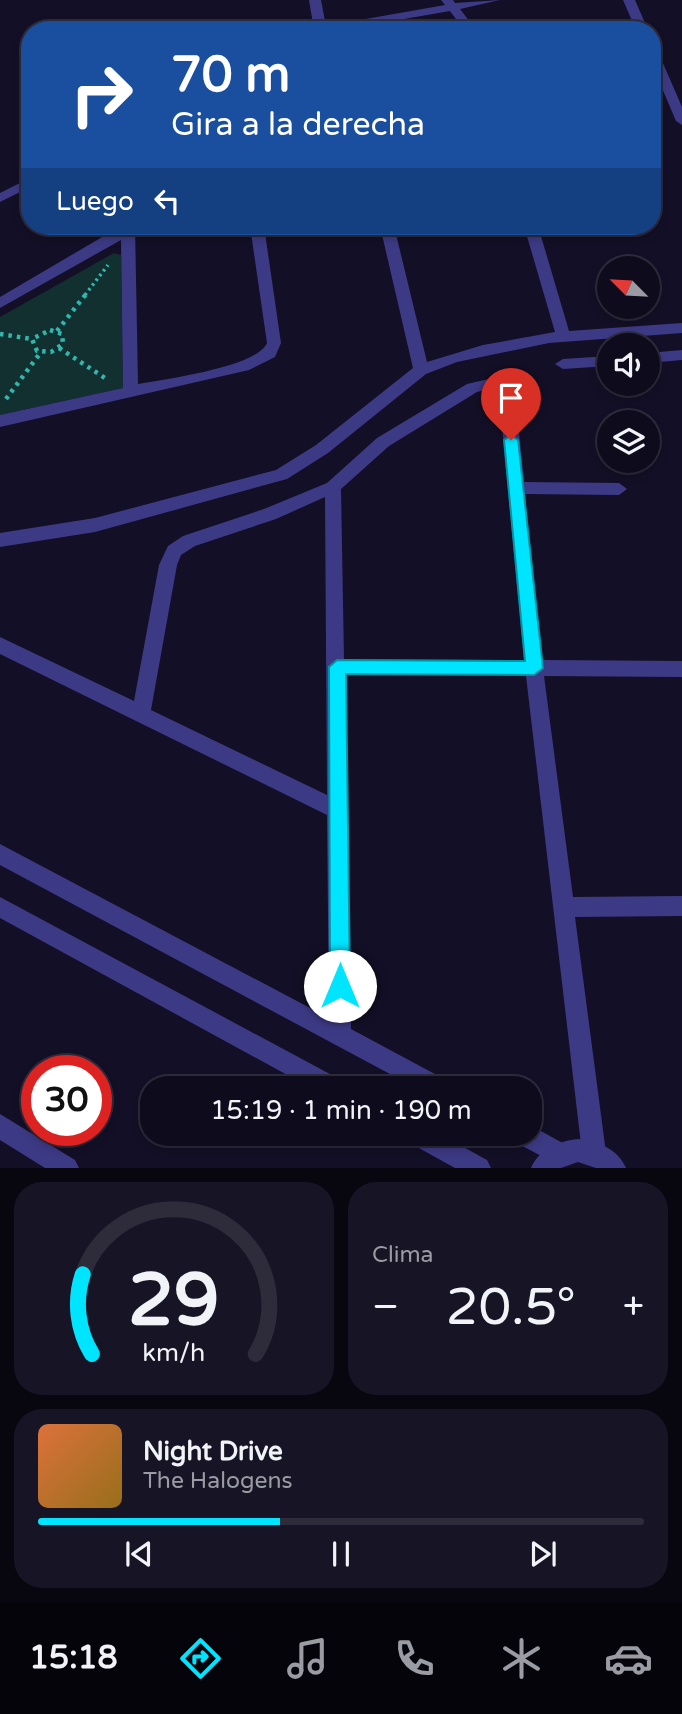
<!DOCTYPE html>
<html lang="es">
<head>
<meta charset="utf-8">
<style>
  :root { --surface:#0e0b1c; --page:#171425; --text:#f1f3f6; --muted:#9b9ba3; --line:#2e2b3b; --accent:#00e5ff }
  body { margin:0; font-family:"Varela Round",sans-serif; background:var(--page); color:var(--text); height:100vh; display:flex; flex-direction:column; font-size:26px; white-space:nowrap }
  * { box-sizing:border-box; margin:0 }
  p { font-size:23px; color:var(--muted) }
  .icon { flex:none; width:38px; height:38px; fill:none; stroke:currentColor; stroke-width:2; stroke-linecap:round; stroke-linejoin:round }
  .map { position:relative; height:1168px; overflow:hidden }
  .panel { display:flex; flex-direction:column; gap:14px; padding:14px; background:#08060f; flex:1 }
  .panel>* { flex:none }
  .guide { position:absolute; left:21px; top:21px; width:640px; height:214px; border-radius:28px; box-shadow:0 4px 10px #0003,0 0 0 2px var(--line); background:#1a4fa0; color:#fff; overflow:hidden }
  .needle { width:46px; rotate:294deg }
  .controls { position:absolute; left:597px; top:256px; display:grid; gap:14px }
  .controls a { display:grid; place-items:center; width:63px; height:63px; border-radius:50%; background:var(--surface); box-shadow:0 4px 10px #0003,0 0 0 2px var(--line); font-size:35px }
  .speed { position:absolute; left:21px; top:1055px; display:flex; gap:14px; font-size:35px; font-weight:700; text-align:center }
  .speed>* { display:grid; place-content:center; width:91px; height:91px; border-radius:50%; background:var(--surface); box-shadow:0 4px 10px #0003,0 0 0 2px var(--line); line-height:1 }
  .speed .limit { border:10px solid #d22; background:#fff; color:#111 }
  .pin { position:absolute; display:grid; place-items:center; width:60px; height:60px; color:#fff; margin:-72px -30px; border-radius:50% 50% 50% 0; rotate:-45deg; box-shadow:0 0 7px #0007 }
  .pin .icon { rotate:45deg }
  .me { position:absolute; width:77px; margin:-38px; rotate:0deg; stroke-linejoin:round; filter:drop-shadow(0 0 5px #0008) }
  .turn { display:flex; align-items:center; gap:24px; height:147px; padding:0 35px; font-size:32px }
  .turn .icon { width:91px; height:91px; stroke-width:2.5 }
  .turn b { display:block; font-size:49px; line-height:60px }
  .then { display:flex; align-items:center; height:66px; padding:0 35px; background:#0003; gap:14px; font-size:26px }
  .big { font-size:52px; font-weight:600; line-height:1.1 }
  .panel .card { flex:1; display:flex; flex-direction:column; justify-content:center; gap:10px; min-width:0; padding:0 24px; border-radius:28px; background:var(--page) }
  .panel .dial { align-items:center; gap:0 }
  .dial svg { height:182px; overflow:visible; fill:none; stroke:var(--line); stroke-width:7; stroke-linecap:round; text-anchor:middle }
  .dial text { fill:var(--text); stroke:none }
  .song { display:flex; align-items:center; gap:21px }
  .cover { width:84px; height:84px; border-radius:10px; background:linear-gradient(135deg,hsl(20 70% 55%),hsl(40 70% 35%)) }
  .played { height:7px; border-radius:4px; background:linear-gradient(90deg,var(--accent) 40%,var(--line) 40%) }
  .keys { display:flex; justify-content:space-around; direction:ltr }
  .heat { display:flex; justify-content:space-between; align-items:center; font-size:38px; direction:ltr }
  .panel .tiles { flex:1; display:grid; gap:14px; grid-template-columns:1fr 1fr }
  .card:last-child { grid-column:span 2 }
  .trip { position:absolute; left:140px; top:1076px; width:402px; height:70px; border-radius:28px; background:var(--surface); box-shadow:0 4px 10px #0003,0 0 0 2px var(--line); font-weight:600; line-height:70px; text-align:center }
  .menu { display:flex; height:112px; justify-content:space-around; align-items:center; background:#06040b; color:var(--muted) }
  .menu .icon { width:49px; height:49px }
  .menu .on { color:var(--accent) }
  .menu b { font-size:32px; color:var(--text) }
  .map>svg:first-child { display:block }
</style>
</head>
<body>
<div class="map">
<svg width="682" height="1168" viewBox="0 0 682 1168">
  <rect width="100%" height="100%" fill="#130f26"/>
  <!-- green -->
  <polygon fill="#12302f" points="114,253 121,255 123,388 0,415 0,317"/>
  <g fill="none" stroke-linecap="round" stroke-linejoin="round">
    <!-- path-far1 -->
    <polyline stroke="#2fb8b0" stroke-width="3.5" stroke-dasharray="2.5 3.5" stroke-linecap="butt" points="85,295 108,265"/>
    <!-- path -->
    <g stroke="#2fb8b0" stroke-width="4.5" stroke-dasharray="3.5 5" stroke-linecap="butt">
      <polygon points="50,330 62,334 63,344 51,352 37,351 32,339"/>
      <polyline points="57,331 86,294"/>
      <polyline points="0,334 32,339"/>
      <polyline points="59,348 105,378"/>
      <polyline points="6,399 41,352"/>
    </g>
    <!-- minor -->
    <g fill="#3d3a85" fill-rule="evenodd">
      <polygon points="309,0 321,0 326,26 445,5 441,0 453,0 455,3 500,0 460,9 476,30 464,30 450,11 341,30 314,30"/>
      <polygon points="623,0 635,0 648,30 636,30"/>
      <polygon points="653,51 659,54 682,107 682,125 676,121 653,67"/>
      <polygon points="30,178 30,187 0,202 0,193"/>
      <path d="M121,226H135L138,384C165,379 257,367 267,343L250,226H264L281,343L275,357L249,370L0,427V415L123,388L121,240L0,308V297Z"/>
      <polygon points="380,226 394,226 427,362 483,345 555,332 524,226 538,226 569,331 682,323 682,333 549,343 457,362 426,374 328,453 287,479 95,532 0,547 0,533 95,518 276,470 316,445 413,368"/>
      <polygon points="682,350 682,360 648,363 648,353"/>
      <polygon points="609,356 609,366 563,369 555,364 563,359"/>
      <path d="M493,378L507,382L515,393L524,482L619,483L627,489L619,495L525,494L542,660L682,661V677L544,676L573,897L682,896V916L575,917L606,1153L602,1161L594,1165L586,1161L582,1153L526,676L345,675L351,1029L446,1080L449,1088H416L0,865V844L329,1018L327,815L0,654V637L134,701L159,565L168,546L183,536L264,509L327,483L377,438L467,384ZM493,388L499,394L524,660L344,659L341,489L389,446L477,392ZM325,497L327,795L151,710L177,565L181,555L195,546L276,519Z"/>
      <polygon points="0,1114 75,1160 79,1168 45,1168 0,1140"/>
      <polygon points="530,1125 568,1146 572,1154 568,1162 560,1166 515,1142 511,1134 530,1134"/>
    </g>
    <!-- tertiary -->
    <g fill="#3d3a85" fill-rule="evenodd">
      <polygon points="0,897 341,1080 344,1088 311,1088 0,918"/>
      <polygon points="404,1134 440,1134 487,1160 491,1168 455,1168 408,1142"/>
      <path d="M578,1139C598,1141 618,1149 626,1168H596L578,1162L561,1168H531C539,1149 559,1141 578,1139Z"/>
    </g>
  </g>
  <!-- route -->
  <polygon fill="#00e5ff" stroke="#0095a6" stroke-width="2" points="511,435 518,440 543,668 534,675 346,674 350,986 347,993 340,996 333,993 330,986 329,667 337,660 525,661 504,440"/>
</svg>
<div class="controls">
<a><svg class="needle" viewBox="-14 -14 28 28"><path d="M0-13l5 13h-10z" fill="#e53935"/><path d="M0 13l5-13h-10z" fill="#9b9ba3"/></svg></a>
<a><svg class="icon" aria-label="sound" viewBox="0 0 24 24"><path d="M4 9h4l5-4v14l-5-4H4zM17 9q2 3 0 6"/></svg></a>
<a><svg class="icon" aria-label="layers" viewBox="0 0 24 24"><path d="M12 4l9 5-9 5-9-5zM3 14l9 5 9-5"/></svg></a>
</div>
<div class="speed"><div class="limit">30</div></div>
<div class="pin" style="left:511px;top:440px;background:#d93025"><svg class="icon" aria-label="arrive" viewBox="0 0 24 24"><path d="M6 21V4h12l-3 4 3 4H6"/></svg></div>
<svg class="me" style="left:340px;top:986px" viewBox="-20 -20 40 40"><circle r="19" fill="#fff"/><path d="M0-13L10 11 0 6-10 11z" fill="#00e5ff"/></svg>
<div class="trip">15:19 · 1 min · 190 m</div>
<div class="guide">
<div class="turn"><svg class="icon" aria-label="right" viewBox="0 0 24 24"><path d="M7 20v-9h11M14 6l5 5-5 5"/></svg><div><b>70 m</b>Gira a la derecha</div></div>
<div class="then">Luego<svg class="icon" aria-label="left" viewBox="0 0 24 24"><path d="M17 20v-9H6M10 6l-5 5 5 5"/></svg></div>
</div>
</div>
<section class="panel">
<div class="tiles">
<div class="card dial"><svg viewBox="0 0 100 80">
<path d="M14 69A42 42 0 1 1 86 69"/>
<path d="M14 69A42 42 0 0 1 10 34" stroke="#00e5ff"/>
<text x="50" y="56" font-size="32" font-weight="700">29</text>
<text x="50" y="72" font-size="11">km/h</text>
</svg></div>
<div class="card"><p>Clima</p>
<div class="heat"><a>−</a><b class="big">20.5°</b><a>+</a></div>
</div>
<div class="card">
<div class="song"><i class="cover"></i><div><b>Night Drive</b><p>The Halogens</p></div></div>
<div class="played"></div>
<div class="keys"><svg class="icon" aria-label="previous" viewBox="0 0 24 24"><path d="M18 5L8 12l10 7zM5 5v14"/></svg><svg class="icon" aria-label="pause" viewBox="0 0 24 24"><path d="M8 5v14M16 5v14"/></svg><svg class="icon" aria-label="next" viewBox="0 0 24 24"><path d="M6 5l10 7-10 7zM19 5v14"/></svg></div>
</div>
</div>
</section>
<nav class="menu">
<b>15:18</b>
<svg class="icon on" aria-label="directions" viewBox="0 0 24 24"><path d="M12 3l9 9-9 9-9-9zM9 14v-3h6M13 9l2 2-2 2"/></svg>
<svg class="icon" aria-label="music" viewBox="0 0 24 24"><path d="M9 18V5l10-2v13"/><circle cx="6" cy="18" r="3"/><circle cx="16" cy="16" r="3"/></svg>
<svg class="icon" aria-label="phone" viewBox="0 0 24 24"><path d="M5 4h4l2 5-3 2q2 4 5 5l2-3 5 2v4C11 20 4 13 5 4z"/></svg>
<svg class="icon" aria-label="climate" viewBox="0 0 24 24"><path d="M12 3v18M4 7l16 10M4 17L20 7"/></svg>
<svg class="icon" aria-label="car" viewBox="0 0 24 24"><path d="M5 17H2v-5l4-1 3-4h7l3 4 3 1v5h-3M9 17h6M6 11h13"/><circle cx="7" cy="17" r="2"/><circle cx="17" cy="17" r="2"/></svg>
</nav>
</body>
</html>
